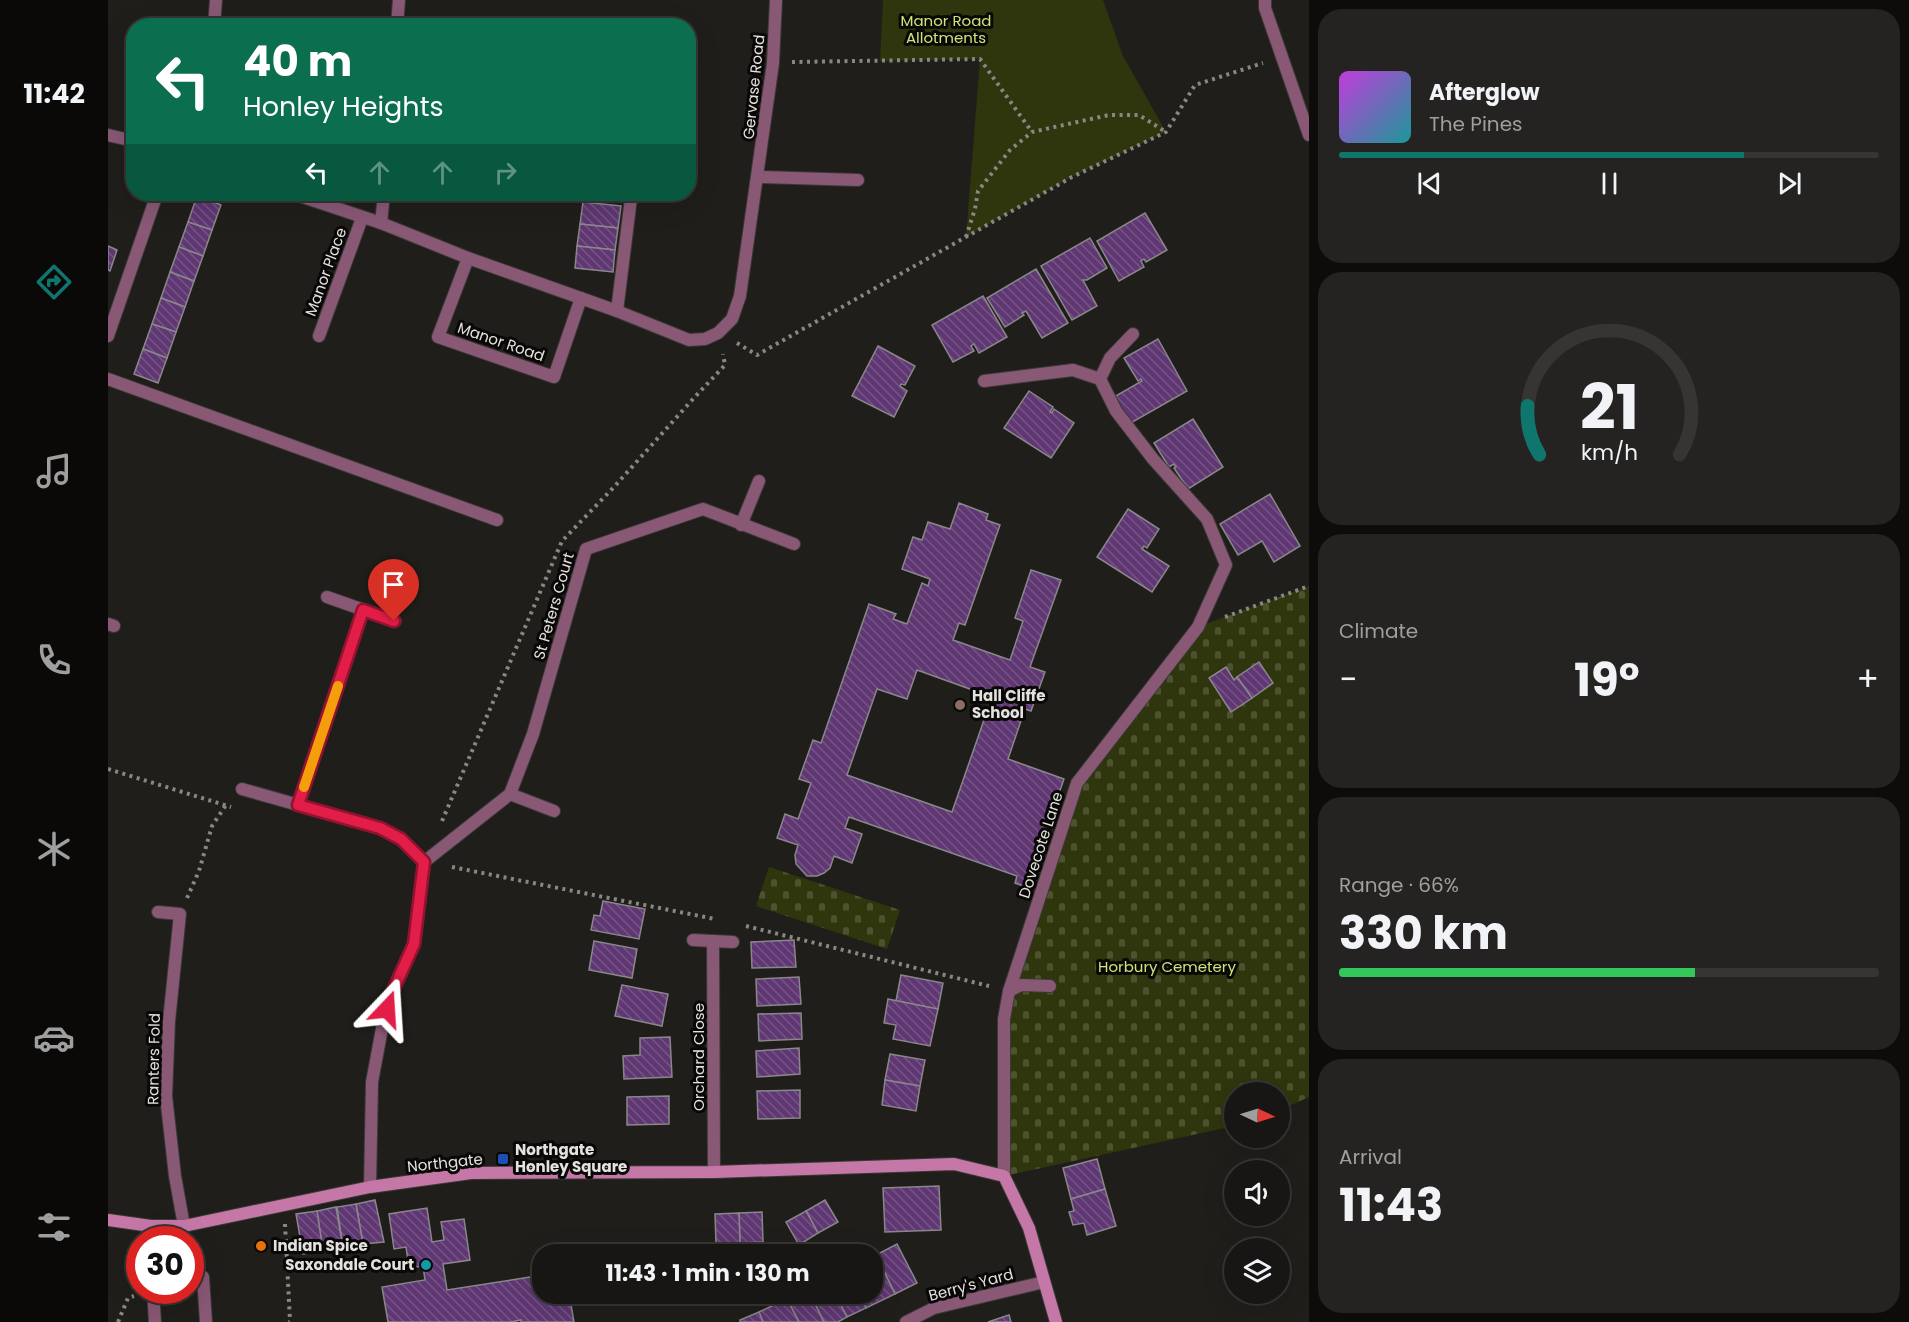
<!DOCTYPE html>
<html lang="en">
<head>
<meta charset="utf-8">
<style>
  :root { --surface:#181614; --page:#252322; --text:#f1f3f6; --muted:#9f9fa0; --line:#363534; --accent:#0f766e }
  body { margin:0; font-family:Poppins,sans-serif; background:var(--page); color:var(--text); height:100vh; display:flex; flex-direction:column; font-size:22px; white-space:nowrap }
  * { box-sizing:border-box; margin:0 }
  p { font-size:20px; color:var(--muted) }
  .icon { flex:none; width:33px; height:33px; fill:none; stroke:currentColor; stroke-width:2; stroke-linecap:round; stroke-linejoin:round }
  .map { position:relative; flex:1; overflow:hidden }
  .side { display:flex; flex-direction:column; gap:9px; padding:9px; background:#0d0c0b; width:600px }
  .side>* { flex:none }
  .top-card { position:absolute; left:18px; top:18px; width:570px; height:183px; border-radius:24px; box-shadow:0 6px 24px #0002,0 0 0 2px var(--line); background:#0b6e4f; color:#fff; overflow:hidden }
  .needle { width:39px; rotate:94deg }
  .buttons { position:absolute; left:1116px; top:1082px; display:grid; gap:12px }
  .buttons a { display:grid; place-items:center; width:66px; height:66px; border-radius:50%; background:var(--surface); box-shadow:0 6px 24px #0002,0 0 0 2px var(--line); font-size:30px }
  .speed { position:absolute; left:18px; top:1226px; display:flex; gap:12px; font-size:30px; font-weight:700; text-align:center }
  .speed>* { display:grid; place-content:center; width:78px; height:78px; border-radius:50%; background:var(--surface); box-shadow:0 6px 24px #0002,0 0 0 2px var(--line); line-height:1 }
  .speed .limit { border:9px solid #d22; background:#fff; color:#111 }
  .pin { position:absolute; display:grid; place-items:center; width:51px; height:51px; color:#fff; margin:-62px -26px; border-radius:50% 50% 50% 0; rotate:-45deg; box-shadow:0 0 6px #0007 }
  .pin .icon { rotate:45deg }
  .me { position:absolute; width:66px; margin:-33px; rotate:20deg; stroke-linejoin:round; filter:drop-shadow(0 0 4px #0008) }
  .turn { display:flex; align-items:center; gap:21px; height:126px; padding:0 18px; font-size:27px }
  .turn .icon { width:78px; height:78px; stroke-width:2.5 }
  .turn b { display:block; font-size:42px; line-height:51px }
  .lanes { display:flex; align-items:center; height:57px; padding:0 18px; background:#0003; justify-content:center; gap:30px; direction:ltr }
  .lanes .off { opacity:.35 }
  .big { font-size:45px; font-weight:700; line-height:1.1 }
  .side .tile { flex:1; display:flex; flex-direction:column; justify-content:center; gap:9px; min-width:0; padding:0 21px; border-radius:24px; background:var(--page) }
  .side .dial { align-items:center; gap:0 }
  .dial svg { height:156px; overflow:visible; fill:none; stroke:var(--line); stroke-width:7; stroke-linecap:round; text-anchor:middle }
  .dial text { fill:var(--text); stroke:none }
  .song { display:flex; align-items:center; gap:18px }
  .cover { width:72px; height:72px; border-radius:9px; background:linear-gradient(135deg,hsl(290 70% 55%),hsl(180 70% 35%)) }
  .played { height:6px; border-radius:3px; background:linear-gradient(90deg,var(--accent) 75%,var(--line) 75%) }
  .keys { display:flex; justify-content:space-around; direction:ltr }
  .heat { display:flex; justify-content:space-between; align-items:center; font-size:33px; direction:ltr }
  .charge { height:9px; border-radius:4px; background:linear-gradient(90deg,#34c759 66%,var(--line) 0) }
  .trip { position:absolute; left:424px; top:1244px; width:351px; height:60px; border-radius:24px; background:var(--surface); box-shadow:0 6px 24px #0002,0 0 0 2px var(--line); font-weight:700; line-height:60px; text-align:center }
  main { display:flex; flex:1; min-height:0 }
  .tab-bar { display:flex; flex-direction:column; width:108px; justify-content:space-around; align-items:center; background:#0a0908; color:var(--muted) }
  .tab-bar .icon { width:42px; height:42px }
  .tab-bar .on { color:var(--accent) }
  .tab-bar b { font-size:27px; color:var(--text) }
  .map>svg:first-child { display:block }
</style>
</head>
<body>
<main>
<nav class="tab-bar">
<b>11:42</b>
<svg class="icon on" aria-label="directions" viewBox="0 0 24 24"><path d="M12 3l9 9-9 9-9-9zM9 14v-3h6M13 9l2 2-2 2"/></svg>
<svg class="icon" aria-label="music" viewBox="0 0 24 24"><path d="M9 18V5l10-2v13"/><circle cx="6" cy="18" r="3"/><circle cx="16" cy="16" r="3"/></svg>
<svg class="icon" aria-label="phone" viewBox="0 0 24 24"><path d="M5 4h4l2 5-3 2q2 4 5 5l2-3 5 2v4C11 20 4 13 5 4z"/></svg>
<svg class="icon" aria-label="climate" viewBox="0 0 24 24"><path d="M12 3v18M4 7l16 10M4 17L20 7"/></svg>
<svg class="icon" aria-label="car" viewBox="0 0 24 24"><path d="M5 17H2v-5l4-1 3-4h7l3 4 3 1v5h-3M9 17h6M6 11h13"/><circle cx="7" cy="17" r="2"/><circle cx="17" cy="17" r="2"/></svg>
<svg class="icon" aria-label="filters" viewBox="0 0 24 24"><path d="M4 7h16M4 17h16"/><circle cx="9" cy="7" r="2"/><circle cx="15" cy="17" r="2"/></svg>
</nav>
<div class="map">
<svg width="1201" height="1322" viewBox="0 0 1201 1322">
  <defs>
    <pattern id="cemetery-stones" width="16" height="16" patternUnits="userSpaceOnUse" patternTransform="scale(1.5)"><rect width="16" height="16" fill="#2f350c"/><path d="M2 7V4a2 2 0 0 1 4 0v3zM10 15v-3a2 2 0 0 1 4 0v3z" fill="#4d522f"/></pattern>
    <pattern id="building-back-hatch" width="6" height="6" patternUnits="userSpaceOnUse" patternTransform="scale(1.5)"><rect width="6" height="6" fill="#5f3772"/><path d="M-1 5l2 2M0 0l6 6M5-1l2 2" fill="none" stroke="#765486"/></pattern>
  </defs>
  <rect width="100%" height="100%" fill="#201e1a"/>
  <!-- green -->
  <polygon fill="#2f350c" points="775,0 995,0 1015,56 1058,132 964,177 858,237 872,59 772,61"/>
  <!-- cemetery -->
  <g fill="url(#cemetery-stones)">
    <polygon points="1201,586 1201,1097 1172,1110 1172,1092 1126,1092 1126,1126 896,1176 896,1019 969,783 1090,627"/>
    <polygon points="661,867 792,910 779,949 648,906"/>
  </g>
  <!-- building -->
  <g fill="url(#building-back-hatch)" stroke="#8a878b" stroke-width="1.5" fill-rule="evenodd">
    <polygon points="89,196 113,205 104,230 80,222"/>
    <polygon points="475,202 513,206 510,228 472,224"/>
    <polygon points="1037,213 1059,250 1038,262 1036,259 1033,261 1036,267 1011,281 989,241"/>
    <polygon points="80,222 104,230 95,256 71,247"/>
    <polygon points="472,224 510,228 507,250 469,246"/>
    <polygon points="982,238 999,268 979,280 975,280 989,306 964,320 933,266"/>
    <polygon points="0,246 9,250 2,271 0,270"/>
    <polygon points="469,246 507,250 505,272 467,268"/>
    <polygon points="71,247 95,256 86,281 62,272"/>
    <polygon points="928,269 960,323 934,338 918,311 914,313 916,315 897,327 879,298"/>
    <polygon points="62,272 86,281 77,307 53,298"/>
    <polygon points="875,296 899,337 871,353 866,344 863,346 866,351 845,362 824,325"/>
    <polygon points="53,298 77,307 68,332 44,324"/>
    <polygon points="44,324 68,332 59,358 35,349"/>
    <polygon points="1050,339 1079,391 1021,424 1006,397 1034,381 1033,379 1030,381 1016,358"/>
    <polygon points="770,346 807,366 797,385 793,384 792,386 799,391 786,417 744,396"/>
    <polygon points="35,349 59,358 50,383 26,374"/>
    <polygon points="921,391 945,407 942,412 944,413 946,409 966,423 943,458 896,428"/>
    <polygon points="1085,419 1115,467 1080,489 1066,468 1068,467 1066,464 1061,467 1046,443"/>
    <polygon points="1162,494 1192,546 1166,562 1154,541 1130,555 1112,524"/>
    <path d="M851,503L880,514L878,520L892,525L857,625L851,623L845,640L902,660L915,621L907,618L923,570L953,580L922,667L937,672L923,711L917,709L900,759L956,779L918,887L907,883L909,876L741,817L737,828L754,834L744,863L726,856L722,868L716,873L709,876H699L688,864L687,855L690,845L669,838L677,814L690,819L703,783L691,779L705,740L713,743L761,604L788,614L785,619L799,624L814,583L820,586L822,579L794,569L805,537L814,540L820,522L842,529ZM809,670L884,697L844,812L739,775L769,689L799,699Z"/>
    <polygon points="1020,509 1051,529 1039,548 1036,546 1034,549 1061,566 1044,592 989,557"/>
    <polygon points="1151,662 1165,683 1144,698 1129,677"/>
    <polygon points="1118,667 1126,680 1129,677 1144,698 1123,712 1101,678"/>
    <polygon points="495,901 537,909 531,939 483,930 486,915 492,916"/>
    <polygon points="686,940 688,967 644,968 643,942"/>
    <polygon points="486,941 529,949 524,978 481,970"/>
    <polygon points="793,975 835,983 830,1009 788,1001"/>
    <polygon points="691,977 693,1004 649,1006 648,979"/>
    <polygon points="514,985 560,994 554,1026 507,1016"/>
    <polygon points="780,999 830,1009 822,1046 785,1039 788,1025 776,1023"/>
    <polygon points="693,1013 694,1039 651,1041 650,1014"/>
    <polygon points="562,1037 564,1077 516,1079 515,1056 532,1055 532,1038"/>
    <polygon points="691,1048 692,1074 649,1077 648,1051"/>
    <polygon points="782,1054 817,1060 812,1086 777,1080"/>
    <polygon points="777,1080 812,1086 808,1111 774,1105"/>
    <polygon points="692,1090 692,1118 650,1119 649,1091"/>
    <polygon points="561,1096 561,1124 519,1125 519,1097"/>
    <polygon points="989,1159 997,1189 963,1199 955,1168"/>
    <polygon points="831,1186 833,1230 777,1232 775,1188"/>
    <polygon points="997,1189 1008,1226 979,1235 976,1223 965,1225 961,1212 966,1211 963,1199"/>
    <polygon points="267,1200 276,1242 255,1244 248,1204"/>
    <polygon points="717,1200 730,1222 710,1233 698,1211"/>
    <polygon points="248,1204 255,1244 235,1247 229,1207"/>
    <polygon points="228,1207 235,1248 215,1251 209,1211"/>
    <polygon points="319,1208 324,1242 336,1240 333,1222 356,1219 362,1260 335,1264 339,1290 435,1275 435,1293 461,1293 466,1322 413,1322 413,1320 403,1322 280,1322 274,1287 317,1280 315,1266 301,1268 298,1247 286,1249 281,1214"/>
    <polygon points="209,1211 215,1251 195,1254 188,1214"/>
    <polygon points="698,1211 710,1233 691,1245 678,1222"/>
    <polygon points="654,1212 655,1242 632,1243 631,1213"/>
    <polygon points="631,1213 632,1243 608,1244 607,1214"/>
    <polygon points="789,1244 809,1283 787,1294 768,1255"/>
    <polygon points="768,1255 787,1294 758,1308 750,1293 765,1293 765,1256"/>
    <polygon points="690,1293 702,1293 716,1322 691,1322 679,1299"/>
    <polygon points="702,1293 727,1293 739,1317 730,1322 716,1322"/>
    <polygon points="727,1293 750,1293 758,1308 739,1317"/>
    <polygon points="679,1299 691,1322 655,1322 651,1312"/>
    <polygon points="651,1312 655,1322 632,1322 632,1320"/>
    <polygon points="901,1315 903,1322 880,1322"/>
  </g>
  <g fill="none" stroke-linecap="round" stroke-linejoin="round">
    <!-- lane casing -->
    <g stroke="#3b3936" stroke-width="14">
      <g id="lane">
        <polyline points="106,26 108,0"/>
        <polyline points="360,258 330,337 446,377 473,298"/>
        <polyline points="509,311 523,198"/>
        <polyline points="0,379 389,520"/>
        <polyline points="0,624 6,626"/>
        <polyline points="901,991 913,985 942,986"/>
        <polyline points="95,1277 98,1322"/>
      </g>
    </g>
    <!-- street casing -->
    <g stroke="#3b3936" stroke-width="14">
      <g id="street">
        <polyline points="1157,0 1157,8 1201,135"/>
        <polyline points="289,26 291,0"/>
        <polyline points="0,135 26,141"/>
        <polyline points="650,177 750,180"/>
        <polyline points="186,194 273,223 360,258 509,311 581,340 597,339 610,333 624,319 632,296 665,63 668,0"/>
        <polyline points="273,223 276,194"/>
        <polyline points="0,336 49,194"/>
        <polyline points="211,336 254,218"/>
        <polyline points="992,379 1002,358 1025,334"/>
        <polyline points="876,381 965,370 992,379 1008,411 1045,459 1099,519 1118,565 1090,627 969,783 901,991 896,1019 896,1176"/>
        <polyline points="633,525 651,481"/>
        <polyline points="219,597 287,621"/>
        <polyline points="134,789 272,828 293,839 316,862"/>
        <polyline points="402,794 446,811"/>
        <polyline points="190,805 255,610"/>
        <polyline points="316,862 402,794 425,734 478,549 595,509 686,544"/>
        <polyline points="50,912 72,914 61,1021 58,1096 67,1176 76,1226"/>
        <polyline points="585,940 625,942"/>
        <polyline points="605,941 606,1172"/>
        <polyline points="262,1187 264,1082 275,1023 283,995 306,944 316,862"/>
        <polyline points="43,1226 44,1239"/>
        <polyline points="45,1290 47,1322"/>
        <polyline points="798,1322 826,1308 936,1282"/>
      </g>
    </g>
    <!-- secondary casing -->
    <g stroke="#3b3936" stroke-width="14">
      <polyline id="secondary" points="0,1220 43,1226 76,1226 262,1187 363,1173 606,1172 846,1164 896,1176 921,1228 948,1322"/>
    </g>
    <!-- path -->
    <g stroke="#898784" stroke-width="4" stroke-dasharray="3 4.5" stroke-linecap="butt">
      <polyline points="684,62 872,59 924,132"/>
      <polyline points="858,237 867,209 870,191 902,150 924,132 1001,115 1031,115 1058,132"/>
      <polyline points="629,343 649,355 964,177 1058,132 1087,85 1155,63"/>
      <polyline points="1117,617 1201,586"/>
      <polyline points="0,769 123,807"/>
      <polyline points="334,821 454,541 506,487 585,399 617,365 615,354"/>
      <polyline points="344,867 607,919"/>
      <polyline points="79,898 91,871 104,826 118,805"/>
      <polyline points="638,926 881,986"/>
      <polyline points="177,1224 182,1321 181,1322"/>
      <polyline points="10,1322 20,1298 26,1296"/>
    </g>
    <!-- lane -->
    <use href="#lane" stroke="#885875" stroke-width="12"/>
    <!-- street -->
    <use href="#street" stroke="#885875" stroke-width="12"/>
    <!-- secondary -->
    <use href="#secondary" stroke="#c578a8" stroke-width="12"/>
  </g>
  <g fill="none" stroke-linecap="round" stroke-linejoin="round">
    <!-- route casing -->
    <g stroke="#92132f" stroke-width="15">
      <polyline id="route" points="279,1009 283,995 306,944 316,862 293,839 272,828 190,805 255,610 286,621"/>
    </g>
    <!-- route -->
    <use href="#route" stroke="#e11d48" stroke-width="10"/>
    <!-- slow -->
    <polyline stroke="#f59e0b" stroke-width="10" points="196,787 230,686"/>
  </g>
  <!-- markers -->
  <circle fill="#8d6e63" stroke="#090807" stroke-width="2" cx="852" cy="705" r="6"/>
  <rect fill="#1a4fb4" stroke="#090807" stroke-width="2" x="389" y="1153" width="12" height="12" rx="3"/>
  <circle fill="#e8710a" stroke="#090807" stroke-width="2" cx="153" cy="1246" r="6"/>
  <circle fill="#0f9aa8" stroke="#090807" stroke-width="2" cx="318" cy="1265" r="6"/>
  <g text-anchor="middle" stroke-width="6" stroke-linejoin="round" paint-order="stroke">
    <!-- park labels -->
    <g font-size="15" fill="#d0e377" stroke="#090807">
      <text x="838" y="26">Manor Road<tspan x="838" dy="17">Allotments</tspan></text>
      <text x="1059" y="972">Horbury Cemetery</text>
    </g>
    <!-- street labels -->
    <g font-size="15" fill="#e3e2df" stroke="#090807">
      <text transform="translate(646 87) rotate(-84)" y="5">Gervase Road</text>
      <text transform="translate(218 272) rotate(-70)" y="5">Manor Place</text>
      <text transform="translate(393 342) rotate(19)" y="5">Manor Road</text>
      <text transform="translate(446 606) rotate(-74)" y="5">St Peters Court</text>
      <text transform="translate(933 845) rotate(-72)" y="5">Dovecote Lane</text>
      <text transform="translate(591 1057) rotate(-90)" y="5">Orchard Close</text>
      <text transform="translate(46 1059) rotate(-89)" y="5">Ranters Fold</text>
      <text transform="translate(337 1163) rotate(-6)" y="5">Northgate</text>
      <text transform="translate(863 1285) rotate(-15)" y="5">Berry's Yard</text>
    </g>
    <!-- poi labels -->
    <g font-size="15" font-weight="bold" fill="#e3e2df" stroke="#090807" text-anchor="start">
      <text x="864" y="701">Hall Cliffe<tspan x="864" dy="17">School</tspan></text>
      <text x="407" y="1155">Northgate<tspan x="407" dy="17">Honley Square</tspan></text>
      <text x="165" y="1251">Indian Spice</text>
      <text x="306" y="1270" text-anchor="end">Saxondale Court</text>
    </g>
  </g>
</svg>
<div class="buttons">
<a><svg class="needle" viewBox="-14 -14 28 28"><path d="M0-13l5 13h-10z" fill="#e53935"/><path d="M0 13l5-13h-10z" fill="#9f9fa0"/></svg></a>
<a><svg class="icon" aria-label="sound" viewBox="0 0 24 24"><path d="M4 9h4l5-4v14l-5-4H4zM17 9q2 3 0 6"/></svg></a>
<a><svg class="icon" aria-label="layers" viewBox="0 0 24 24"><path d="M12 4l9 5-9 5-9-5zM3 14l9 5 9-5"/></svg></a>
</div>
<div class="speed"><div class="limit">30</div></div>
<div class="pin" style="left:286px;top:621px;background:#d93025"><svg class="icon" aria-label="arrive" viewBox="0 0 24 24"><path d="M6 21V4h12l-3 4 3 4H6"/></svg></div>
<svg class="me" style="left:279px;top:1009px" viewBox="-20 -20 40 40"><path d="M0-17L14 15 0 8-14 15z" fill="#e11d48" stroke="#fff" stroke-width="4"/></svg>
<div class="trip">11:43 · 1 min · 130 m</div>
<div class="top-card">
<div class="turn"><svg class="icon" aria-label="left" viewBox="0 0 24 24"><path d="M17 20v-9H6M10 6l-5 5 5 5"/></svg><div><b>40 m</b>Honley Heights</div></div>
<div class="lanes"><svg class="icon" aria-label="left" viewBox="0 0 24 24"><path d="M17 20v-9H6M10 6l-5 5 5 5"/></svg><svg class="icon off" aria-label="ahead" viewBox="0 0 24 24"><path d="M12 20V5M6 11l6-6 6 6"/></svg><svg class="icon off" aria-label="ahead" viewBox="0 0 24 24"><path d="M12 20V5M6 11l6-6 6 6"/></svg><svg class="icon off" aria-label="right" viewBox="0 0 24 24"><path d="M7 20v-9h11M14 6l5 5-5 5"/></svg></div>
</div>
</div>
<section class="side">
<div class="tile">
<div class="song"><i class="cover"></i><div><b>Afterglow</b><p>The Pines</p></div></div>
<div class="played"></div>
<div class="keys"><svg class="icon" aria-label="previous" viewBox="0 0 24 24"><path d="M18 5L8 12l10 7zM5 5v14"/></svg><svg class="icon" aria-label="pause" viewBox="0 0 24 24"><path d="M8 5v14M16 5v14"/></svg><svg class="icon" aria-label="next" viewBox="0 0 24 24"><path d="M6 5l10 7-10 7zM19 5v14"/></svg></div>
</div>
<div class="tile dial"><svg viewBox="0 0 100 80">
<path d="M14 69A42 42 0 1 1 86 69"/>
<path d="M14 69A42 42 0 0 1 8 44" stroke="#0f766e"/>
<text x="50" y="56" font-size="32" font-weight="700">21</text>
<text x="50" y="72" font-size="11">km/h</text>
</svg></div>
<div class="tile"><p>Climate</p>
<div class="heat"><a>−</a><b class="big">19°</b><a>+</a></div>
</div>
<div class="tile"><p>Range · 66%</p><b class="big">330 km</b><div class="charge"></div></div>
<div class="tile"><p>Arrival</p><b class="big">11:43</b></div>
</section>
</main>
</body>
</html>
